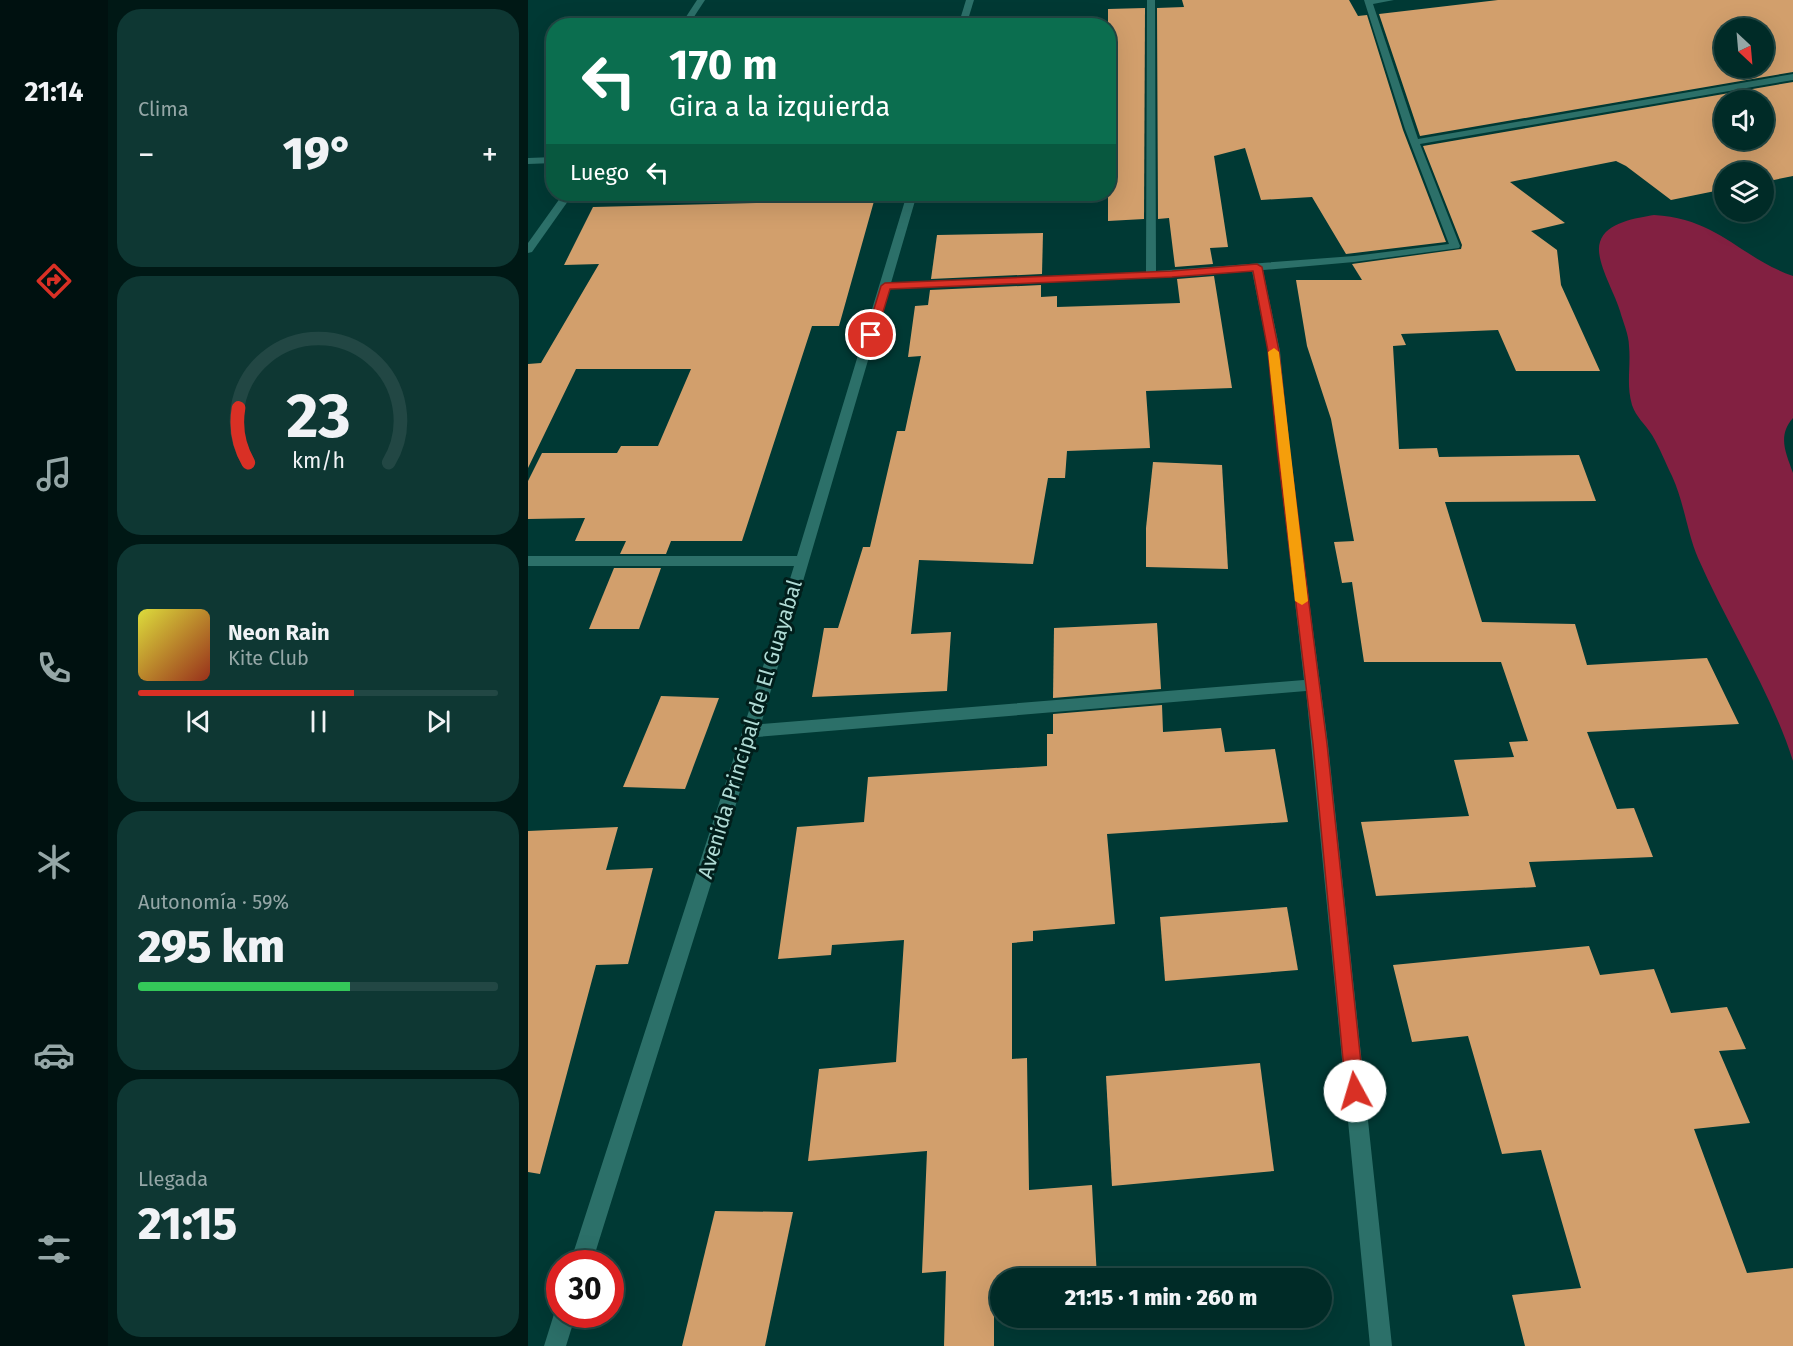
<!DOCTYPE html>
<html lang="es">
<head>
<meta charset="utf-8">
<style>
  :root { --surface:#002b27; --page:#0e3733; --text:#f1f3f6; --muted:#95a7a7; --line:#224744; --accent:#d93025 }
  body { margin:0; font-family:"Fira Sans",sans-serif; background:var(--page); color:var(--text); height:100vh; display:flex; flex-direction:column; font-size:22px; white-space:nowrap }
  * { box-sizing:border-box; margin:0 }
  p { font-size:20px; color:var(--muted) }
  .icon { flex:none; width:33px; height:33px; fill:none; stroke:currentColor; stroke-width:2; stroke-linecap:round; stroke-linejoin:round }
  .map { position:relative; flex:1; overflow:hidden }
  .side { display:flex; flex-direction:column; gap:9px; padding:9px; background:#001815; width:420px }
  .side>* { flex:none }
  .top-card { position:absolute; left:18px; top:18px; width:570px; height:183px; border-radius:24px; box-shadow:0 6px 24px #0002,0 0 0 2px var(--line); background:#0b6e4f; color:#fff; overflow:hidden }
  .needle { width:39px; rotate:154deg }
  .tools { position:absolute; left:1186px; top:18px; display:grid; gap:12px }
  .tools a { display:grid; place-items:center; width:60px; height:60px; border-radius:50%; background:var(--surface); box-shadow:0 6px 24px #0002,0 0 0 2px var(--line); font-size:30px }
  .speed { position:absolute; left:18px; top:1250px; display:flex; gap:12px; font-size:30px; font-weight:700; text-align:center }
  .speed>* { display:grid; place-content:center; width:78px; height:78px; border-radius:50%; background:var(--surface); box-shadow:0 6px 24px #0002,0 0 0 2px var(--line); line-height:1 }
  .speed .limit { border:9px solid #d22; background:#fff; color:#111 }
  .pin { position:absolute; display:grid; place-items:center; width:51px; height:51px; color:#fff; margin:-26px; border:3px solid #fff; border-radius:50%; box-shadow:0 2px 6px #0007 }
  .me { position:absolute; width:66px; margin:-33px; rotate:354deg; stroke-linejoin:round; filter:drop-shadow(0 0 4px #0008) }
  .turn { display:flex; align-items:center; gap:21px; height:126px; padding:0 24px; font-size:27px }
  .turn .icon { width:78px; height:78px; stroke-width:2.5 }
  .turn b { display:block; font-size:42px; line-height:51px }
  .then { display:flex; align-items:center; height:57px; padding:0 24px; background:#0003; gap:12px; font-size:22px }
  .big { font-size:45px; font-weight:800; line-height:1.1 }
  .side .tile { flex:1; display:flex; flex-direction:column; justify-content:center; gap:9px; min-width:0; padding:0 21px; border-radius:24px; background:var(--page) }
  .side .dial { align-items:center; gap:0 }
  .dial svg { height:156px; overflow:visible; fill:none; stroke:var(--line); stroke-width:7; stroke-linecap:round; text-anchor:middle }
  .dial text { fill:var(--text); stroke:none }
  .song { display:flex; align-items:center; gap:18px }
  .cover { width:72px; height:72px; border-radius:9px; background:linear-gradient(135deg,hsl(60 70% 55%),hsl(10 70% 35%)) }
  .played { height:6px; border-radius:3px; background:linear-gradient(90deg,var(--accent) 60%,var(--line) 60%) }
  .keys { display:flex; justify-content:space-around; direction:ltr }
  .heat { display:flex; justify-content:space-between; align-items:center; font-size:33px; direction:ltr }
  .charge { height:9px; border-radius:4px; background:linear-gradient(90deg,#34c759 59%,var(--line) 0) }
  .trip { position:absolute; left:462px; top:1268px; width:342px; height:60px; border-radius:30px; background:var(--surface); box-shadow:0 6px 24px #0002,0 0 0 2px var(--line); font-weight:800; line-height:60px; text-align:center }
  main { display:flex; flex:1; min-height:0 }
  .menu { display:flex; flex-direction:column; width:108px; justify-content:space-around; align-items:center; background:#001110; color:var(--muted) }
  .menu .icon { width:42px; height:42px }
  .menu .selected { color:var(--accent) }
  .menu b { font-size:27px; color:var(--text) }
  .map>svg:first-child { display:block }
</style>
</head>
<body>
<main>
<nav class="menu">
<b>21:14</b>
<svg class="icon selected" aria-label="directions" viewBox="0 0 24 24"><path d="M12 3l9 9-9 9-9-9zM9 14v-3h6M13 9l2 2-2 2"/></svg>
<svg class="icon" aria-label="music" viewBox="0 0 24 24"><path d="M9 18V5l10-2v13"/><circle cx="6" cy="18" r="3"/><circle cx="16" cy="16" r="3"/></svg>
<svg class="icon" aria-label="phone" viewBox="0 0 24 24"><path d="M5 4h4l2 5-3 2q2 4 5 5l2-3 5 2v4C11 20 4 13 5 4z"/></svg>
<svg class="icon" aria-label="climate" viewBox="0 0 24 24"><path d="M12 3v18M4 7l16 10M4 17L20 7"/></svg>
<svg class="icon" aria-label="car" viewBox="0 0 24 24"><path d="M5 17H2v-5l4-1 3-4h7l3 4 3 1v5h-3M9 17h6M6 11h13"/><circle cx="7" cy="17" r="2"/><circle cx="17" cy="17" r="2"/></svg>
<svg class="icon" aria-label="filters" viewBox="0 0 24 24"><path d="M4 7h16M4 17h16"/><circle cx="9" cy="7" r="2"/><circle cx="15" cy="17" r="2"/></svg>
</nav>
<section class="side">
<div class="tile"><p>Clima</p>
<div class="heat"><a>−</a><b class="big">19°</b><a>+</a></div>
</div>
<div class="tile dial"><svg viewBox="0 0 100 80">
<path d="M14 69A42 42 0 1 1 86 69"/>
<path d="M14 69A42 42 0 0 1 9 41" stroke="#d93025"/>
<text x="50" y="56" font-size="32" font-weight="700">23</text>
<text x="50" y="72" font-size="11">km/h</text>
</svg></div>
<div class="tile">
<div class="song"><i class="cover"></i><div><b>Neon Rain</b><p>Kite Club</p></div></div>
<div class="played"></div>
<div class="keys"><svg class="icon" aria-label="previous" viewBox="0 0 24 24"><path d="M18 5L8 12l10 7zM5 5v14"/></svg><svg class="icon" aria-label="pause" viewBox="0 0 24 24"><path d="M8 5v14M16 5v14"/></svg><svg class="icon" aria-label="next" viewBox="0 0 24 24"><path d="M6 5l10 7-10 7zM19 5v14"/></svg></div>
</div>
<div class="tile"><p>Autonomía · 59%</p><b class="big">295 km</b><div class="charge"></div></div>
<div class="tile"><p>Llegada</p><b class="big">21:15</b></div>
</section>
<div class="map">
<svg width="1265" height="1346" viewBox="0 0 1265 1346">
  <rect width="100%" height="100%" fill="#003934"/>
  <!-- green -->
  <path fill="#822041" d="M1126,215C1191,219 1211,257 1265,276V418C1249,436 1258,453 1265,473V761C1242,689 1200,627 1170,558C1159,532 1156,502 1144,476C1137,462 1132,448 1124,435C1117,424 1108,417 1104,405C1098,384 1103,367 1101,346C1101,335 1095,322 1092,311C1087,293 1066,259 1072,242C1078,222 1109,218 1126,215Z"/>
  <!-- building -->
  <g fill="#d29f6c" fill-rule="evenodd">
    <polygon points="654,0 821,0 830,16 839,15 875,130 918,242 818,254 784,197 733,200 717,148 686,156 700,247 682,248 685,264 647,267 641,218 630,219 629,8 656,7"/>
    <path d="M970,0H1265V72L892,136L851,14ZM1197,28H1236V68H1197Z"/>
    <polygon points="617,8 616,219 580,221 580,9"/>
    <path d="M1265,82V176L1236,182V172H1197V189L1143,200L1098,166L1088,161L982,182L1037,223L1003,231L1029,250L1033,285L1072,371H988L970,330L873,334L878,345L865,346L871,449L909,448L911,457L1051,455L1068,501L917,502L954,622L1047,624L1059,665L1179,658L1211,724L1059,732L1089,809L1106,808L1125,857L1001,862L1008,887L848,896L833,822L941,816L926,760L986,757L981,742L1000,741L973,662H836L824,582L814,583L806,542L826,541L803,419L779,346L768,280H834L824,264L933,249L934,245L895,146ZM1197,100H1236V140H1197Z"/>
    <polygon points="231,194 348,194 311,326 284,326 214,541 143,541 138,554 92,554 98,541 47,541 57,518 0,519 0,481 14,453 89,453 93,446 130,446 163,369 48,369 0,468 0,364 13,363 71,264 36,265 65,207 228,203"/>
    <polygon points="515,233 514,274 403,279 409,235"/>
    <polygon points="686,276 704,388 618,391 622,448 539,451 537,478 520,478 505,564 391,560 383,634 423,632 419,691 284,697 296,628 310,628 335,547 342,547 369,431 377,431 393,356 380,357 387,306 400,305 402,290 513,285 513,297 529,296 529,307 652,303 649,279"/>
    <polygon points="625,462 694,465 700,569 618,567 618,528"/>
    <polygon points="86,568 133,568 111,629 61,629"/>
    <polygon points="629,623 633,689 525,698 526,628"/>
    <polygon points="133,696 191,698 157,789 95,787"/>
    <polygon points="634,705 635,732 693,728 697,752 747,749 760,822 579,834 587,924 505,931 505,941 484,943 484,1059 499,1058 501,1190 564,1185 569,1278 472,1278 472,1316 466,1316 466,1346 416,1346 418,1271 394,1273 399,1151 280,1161 291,1069 368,1062 376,940 304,945 303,955 250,959 269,827 336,822 340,777 519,766 519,734 525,734 525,714"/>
    <polygon points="90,827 78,870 125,868 100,964 68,965 12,1174 0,1172 0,831"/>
    <polygon points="759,907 770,970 637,981 632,917"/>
    <polygon points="1061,946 1072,975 1126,969 1143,1013 1199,1007 1218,1049 1191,1051 1222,1123 1166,1129 1219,1273 1265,1268 1265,1346 997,1346 984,1295 1053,1288 1013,1150 974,1154 940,1036 884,1042 865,965"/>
    <polygon points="732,1063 746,1171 584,1186 578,1076"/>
    <polygon points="187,1211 265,1212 237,1346 154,1346"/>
  </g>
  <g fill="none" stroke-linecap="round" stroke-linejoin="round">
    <!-- minor -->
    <g fill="#2c7069" fill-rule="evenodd">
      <polygon points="169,0 177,0 160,26 152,26"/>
      <polygon points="438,0 446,0 438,26 430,26"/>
      <path d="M619,0H627L628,271L826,256L921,244L877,129L836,0H866L845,4L890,139L1265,74V80L892,144L932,246L931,248L826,262L735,270L752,351L761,447L800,744L864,1346H842L778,691L229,737L64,1263H42L229,686L266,566H0V556H269L379,194H389L363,283L618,272ZM724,271L740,351L749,447L776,680L233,724L361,289L665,276Z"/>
      <polygon points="26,157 26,163 0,164 0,158"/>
      <polygon points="35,194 45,194 4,252 0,253 0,243"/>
      <polygon points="32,1305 32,1314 48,1314 38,1346 16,1346 26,1314"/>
    </g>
  </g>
  <!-- route -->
  <polygon fill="#d93025" stroke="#8d1f18" stroke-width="1.5" points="729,264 734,267 751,351 761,447 799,744 836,1091 833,1097 827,1100 821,1097 818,1091 785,744 749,447 740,351 725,271 644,277 362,289 348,335 343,338 338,335 353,286 357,283 644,271"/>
  <!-- slow -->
  <polygon fill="#f59e0b" points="746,348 751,352 780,601 774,605 767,601 740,352"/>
  <g text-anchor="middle" stroke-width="6" stroke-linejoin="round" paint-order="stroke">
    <!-- street labels -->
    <g font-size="21" fill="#b1dcd6" stroke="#011e1b">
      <text transform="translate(222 729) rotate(-73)" y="7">Avenida Principal de El Guayabal</text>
    </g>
  </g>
</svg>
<div class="tools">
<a><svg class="needle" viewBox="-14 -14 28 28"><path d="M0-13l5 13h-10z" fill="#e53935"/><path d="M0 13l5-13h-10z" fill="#95a7a7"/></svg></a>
<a><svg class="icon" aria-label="sound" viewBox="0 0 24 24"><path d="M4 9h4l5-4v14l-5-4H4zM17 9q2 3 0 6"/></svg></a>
<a><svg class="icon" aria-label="layers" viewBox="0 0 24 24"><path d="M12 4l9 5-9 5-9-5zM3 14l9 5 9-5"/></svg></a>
</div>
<div class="speed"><div class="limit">30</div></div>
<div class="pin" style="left:343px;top:335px;background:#d93025"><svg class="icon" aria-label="arrive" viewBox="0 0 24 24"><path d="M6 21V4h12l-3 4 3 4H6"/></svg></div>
<svg class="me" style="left:827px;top:1091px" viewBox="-20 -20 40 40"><circle r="19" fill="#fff"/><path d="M0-13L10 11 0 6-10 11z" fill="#d93025"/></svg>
<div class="trip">21:15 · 1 min · 260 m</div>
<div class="top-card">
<div class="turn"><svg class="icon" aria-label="left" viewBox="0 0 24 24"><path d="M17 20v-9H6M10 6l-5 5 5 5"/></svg><div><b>170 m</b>Gira a la izquierda</div></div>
<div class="then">Luego<svg class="icon" aria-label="left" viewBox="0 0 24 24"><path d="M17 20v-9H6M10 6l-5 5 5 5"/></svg></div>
</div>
</div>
</main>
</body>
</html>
